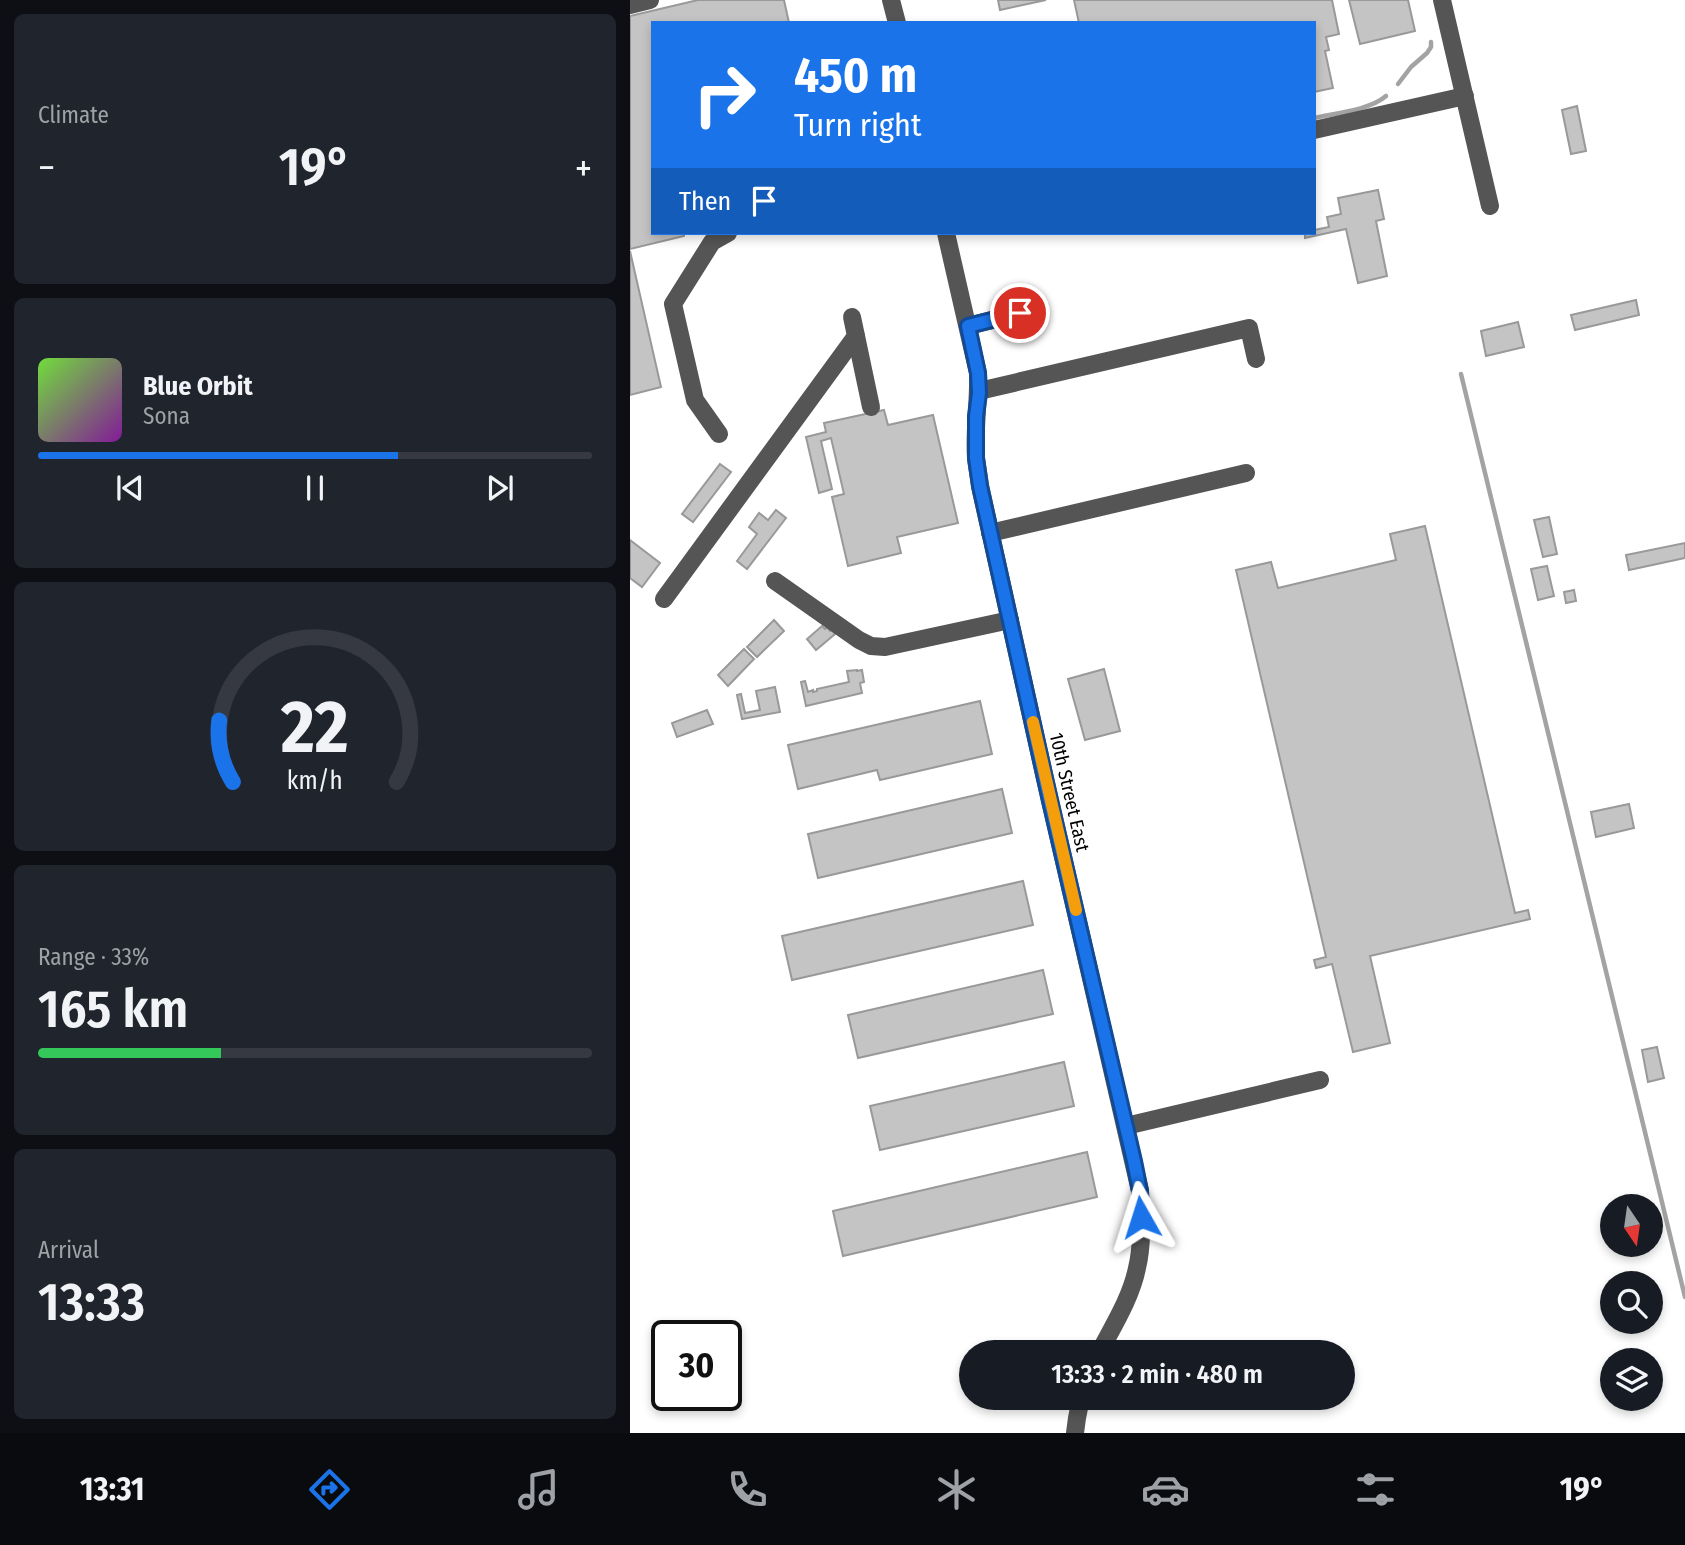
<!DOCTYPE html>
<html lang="en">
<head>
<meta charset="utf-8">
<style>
  :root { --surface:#171b24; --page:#20242c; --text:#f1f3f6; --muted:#9ea1a6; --line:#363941; --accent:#1a73e8 }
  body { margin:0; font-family:"Fira Sans Condensed",sans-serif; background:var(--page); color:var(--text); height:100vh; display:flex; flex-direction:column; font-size:26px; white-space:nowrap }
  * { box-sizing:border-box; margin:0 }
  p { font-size:23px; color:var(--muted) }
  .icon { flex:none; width:38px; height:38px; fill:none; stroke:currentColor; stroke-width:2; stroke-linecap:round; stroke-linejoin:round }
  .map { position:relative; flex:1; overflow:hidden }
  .drawer { display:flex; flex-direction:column; gap:14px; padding:14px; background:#0d0f14; width:630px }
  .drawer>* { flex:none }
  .top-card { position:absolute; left:21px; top:21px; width:665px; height:214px; border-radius:0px; box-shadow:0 4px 10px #0003; background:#1a73e8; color:#fff; overflow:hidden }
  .needle { width:46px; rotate:167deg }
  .tools { position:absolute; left:970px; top:1194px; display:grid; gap:14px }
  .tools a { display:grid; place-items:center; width:63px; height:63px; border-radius:50%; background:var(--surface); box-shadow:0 4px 10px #0003; font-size:35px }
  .speed { position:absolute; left:21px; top:1320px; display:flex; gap:14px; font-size:35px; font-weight:700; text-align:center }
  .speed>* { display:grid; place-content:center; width:91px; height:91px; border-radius:50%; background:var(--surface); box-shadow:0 4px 10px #0003; line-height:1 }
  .speed .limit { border:4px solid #111; border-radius:10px; background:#fff; color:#111 }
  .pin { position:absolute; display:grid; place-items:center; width:60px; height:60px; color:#fff; margin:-30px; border:4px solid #fff; border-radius:50%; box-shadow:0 2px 7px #0007 }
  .me { position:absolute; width:77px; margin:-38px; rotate:354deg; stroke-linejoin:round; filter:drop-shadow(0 0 5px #0008) }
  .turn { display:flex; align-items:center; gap:24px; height:147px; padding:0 28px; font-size:32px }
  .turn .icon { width:91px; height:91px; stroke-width:2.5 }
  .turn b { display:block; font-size:49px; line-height:60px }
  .then { display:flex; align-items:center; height:66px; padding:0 28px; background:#0003; gap:14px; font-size:26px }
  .big { font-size:52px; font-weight:600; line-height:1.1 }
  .drawer .tile { flex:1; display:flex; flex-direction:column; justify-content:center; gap:10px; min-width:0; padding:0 24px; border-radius:10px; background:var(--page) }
  .drawer .dial { align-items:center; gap:0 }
  .dial svg { height:182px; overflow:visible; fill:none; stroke:var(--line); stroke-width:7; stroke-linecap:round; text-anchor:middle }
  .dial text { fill:var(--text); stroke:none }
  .song { display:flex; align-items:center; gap:21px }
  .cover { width:84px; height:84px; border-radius:10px; background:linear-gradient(135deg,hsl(100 70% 55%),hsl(290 70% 35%)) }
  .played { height:7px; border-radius:4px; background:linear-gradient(90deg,var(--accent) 65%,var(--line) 65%) }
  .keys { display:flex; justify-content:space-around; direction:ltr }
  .heat { display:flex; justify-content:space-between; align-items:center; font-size:38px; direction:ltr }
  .charge { height:10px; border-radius:5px; background:linear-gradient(90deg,#34c759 33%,var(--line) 0) }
  .trip { position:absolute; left:329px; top:1340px; width:396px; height:70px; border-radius:35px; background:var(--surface); box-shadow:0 4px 10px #0003; font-weight:600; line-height:70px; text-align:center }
  .menu { display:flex; height:112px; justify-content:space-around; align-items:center; background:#090b0e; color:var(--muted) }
  .menu .icon { width:49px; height:49px }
  .menu .current { color:var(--accent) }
  .menu b { font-size:32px; color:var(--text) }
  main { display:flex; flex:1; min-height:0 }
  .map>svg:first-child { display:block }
</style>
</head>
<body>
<main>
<section class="drawer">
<div class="tile"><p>Climate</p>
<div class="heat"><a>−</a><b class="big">19°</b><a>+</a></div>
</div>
<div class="tile">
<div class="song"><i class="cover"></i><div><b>Blue Orbit</b><p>Sona</p></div></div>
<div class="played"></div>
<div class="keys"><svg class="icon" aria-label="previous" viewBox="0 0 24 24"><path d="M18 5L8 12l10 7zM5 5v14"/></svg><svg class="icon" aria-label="pause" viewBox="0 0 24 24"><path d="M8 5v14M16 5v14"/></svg><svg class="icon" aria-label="next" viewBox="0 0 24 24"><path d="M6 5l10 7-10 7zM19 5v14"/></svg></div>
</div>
<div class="tile dial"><svg viewBox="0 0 100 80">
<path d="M14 69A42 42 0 1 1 86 69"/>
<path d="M14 69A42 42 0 0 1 8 42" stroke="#1a73e8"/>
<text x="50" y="56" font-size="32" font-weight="700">22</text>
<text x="50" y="72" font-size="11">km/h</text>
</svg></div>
<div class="tile"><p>Range · 33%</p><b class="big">165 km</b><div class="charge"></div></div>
<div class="tile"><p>Arrival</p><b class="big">13:33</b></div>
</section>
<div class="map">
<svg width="1055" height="1433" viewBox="0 0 1055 1433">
  <rect width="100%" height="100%" fill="#fff"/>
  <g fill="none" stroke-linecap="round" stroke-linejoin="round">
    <!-- stream -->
    <g stroke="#a3a3a3" stroke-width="4.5">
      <polyline points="768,84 781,67 797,53 801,47 801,42"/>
      <path d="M684,118C706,113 740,110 756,96"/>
      <polyline points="831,374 1055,1297"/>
    </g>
  </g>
  <!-- building -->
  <g fill="#c4c4c4" stroke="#999" stroke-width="2">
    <polygon points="68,0 154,0 159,23 23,23 23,233 54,233 54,236 0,249 0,16"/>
    <polygon points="368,0 416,0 370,10"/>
    <polygon points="444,0 702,0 709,34 696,37 699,50 695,51 703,88 684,92 684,23 449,23"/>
    <polygon points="719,0 778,0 785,31 730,44"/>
    <polygon points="947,106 956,151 941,154 932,110"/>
    <polygon points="748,190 754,219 746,221 757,276 728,283 716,229 675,238 675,233 684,233 684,230 699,227 697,217 711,214 708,198"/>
    <polygon points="0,251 31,387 0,395"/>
    <polygon points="1006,300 1009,315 945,330 941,315"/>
    <polygon points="888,322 894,347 856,356 851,331"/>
    <polygon points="254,410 258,425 303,415 328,523 267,537 271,553 218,566 202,497 214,494 201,438 191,441 202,489 189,493 176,437 196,432 194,423"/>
    <polygon points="90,464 101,472 63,522 52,514"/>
    <polygon points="146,510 156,518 117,569 107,561 127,534 119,527 129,513 138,520"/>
    <polygon points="919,517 927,554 913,557 904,520"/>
    <polygon points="795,526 885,913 898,910 900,919 740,956 760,1043 723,1052 702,964 686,968 684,960 696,957 606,570 641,562 648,588 766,560 760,534"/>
    <polygon points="0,540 30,563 12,587 0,578"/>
    <polygon points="1055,543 1055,558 999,570 996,555"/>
    <polygon points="917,566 924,596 908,600 901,569"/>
    <polygon points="944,590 946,601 936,603 934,592"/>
    <polygon points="144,620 154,631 127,657 117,647"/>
    <polygon points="192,626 195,629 197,627 200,631 202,630 205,634 186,650 177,639"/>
    <polygon points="114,649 124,659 98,686 88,675"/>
    <polygon points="474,669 490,731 455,740 438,679"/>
    <polygon points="227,670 227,671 232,670 234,682 230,683 232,693 176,706 171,682 175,681 178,692 183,690 183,692 187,691 187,689 219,682 217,671"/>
    <polygon points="145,687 150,712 112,719 107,695 111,694 115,713 130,710 126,691"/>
    <polygon points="350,701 362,754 250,780 247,770 168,789 158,745"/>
    <polygon points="77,710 83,724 47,737 42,723"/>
    <polygon points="372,789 382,833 188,878 178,834"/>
    <polygon points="999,804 1004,828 966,837 961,812"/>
    <polygon points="393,881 403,925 162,980 152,936"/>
    <polygon points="413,970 423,1014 228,1058 218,1015"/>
    <polygon points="1027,1047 1034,1078 1018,1082 1012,1050"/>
    <polygon points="434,1062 444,1106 250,1150 240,1106"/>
    <polygon points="457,1152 467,1197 213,1256 203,1211"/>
  </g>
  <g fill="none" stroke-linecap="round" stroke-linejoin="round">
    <!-- minor -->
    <g stroke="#555" stroke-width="18">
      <polyline points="261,0 267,23"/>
      <polyline points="812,0 860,206"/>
      <polyline points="0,5 20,0"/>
      <polyline points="684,130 835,96"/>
      <path d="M316,233L348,373C349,401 344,430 346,458C347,467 349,477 350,486L414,774L510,1191C511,1217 513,1243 507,1268C501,1298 483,1326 469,1353"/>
      <polyline points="222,317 241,407"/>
      <polyline points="338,326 410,308"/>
      <polyline points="349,391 619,328 626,359"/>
      <polyline points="89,434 65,400 43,304 82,242 98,233"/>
      <polyline points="360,533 616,473"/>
      <polyline points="145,581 229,640 241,646 255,647 380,620"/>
      <polyline points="34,599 226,336"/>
      <polyline points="496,1126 690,1080"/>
      <polyline points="445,1433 447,1418 451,1398"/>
    </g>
  </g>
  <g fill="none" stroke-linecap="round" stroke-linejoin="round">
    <!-- route casing -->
    <g stroke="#114b97" stroke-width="18">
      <polyline id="route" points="390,313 338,326 348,373 349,393 346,416 346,458 350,486 420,801 504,1161 510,1191 511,1217"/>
    </g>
    <!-- route -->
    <use href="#route" stroke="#1a73e8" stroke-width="12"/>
    <!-- slow -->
    <polyline stroke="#f59e0b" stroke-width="12" points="403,722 446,910"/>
  </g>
  <g text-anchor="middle" stroke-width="7" stroke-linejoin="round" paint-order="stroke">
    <!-- street labels -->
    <g font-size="19" fill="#000" stroke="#fff">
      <text transform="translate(440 792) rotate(77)" y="7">10th Street East</text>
    </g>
  </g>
</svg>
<div class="tools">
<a><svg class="needle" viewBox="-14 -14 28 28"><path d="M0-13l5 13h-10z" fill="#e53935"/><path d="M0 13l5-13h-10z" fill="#9ea1a6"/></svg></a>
<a><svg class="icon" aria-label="search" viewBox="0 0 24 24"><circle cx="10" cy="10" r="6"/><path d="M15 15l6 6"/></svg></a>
<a><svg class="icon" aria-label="layers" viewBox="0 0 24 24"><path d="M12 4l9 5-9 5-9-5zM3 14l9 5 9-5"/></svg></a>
</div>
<div class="speed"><div class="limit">30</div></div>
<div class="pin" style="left:390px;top:313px;background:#d93025"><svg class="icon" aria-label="arrive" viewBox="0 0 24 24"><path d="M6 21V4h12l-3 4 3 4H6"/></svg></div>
<svg class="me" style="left:511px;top:1217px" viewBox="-20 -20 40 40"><path d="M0-17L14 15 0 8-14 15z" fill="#1a73e8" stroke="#fff" stroke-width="4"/></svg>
<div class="trip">13:33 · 2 min · 480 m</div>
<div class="top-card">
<div class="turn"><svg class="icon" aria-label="right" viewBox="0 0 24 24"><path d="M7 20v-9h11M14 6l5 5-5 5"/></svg><div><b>450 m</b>Turn right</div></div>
<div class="then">Then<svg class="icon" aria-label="arrive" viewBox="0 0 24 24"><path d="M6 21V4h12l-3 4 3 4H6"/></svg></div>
</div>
</div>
</main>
<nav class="menu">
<b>13:31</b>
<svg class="icon current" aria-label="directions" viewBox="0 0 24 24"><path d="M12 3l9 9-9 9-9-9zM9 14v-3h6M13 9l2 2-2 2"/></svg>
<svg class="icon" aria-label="music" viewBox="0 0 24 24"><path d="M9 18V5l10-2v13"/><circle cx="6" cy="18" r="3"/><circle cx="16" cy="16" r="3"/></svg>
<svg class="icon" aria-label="phone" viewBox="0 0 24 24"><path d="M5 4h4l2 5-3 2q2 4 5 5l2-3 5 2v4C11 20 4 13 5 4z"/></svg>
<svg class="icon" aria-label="climate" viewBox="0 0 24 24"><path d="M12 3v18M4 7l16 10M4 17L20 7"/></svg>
<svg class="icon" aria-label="car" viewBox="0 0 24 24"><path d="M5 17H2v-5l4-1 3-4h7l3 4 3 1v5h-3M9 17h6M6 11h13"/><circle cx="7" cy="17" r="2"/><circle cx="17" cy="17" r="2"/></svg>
<svg class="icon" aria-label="filters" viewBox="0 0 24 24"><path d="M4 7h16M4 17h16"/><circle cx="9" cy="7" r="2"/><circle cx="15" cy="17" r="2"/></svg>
<b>19°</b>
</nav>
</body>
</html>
